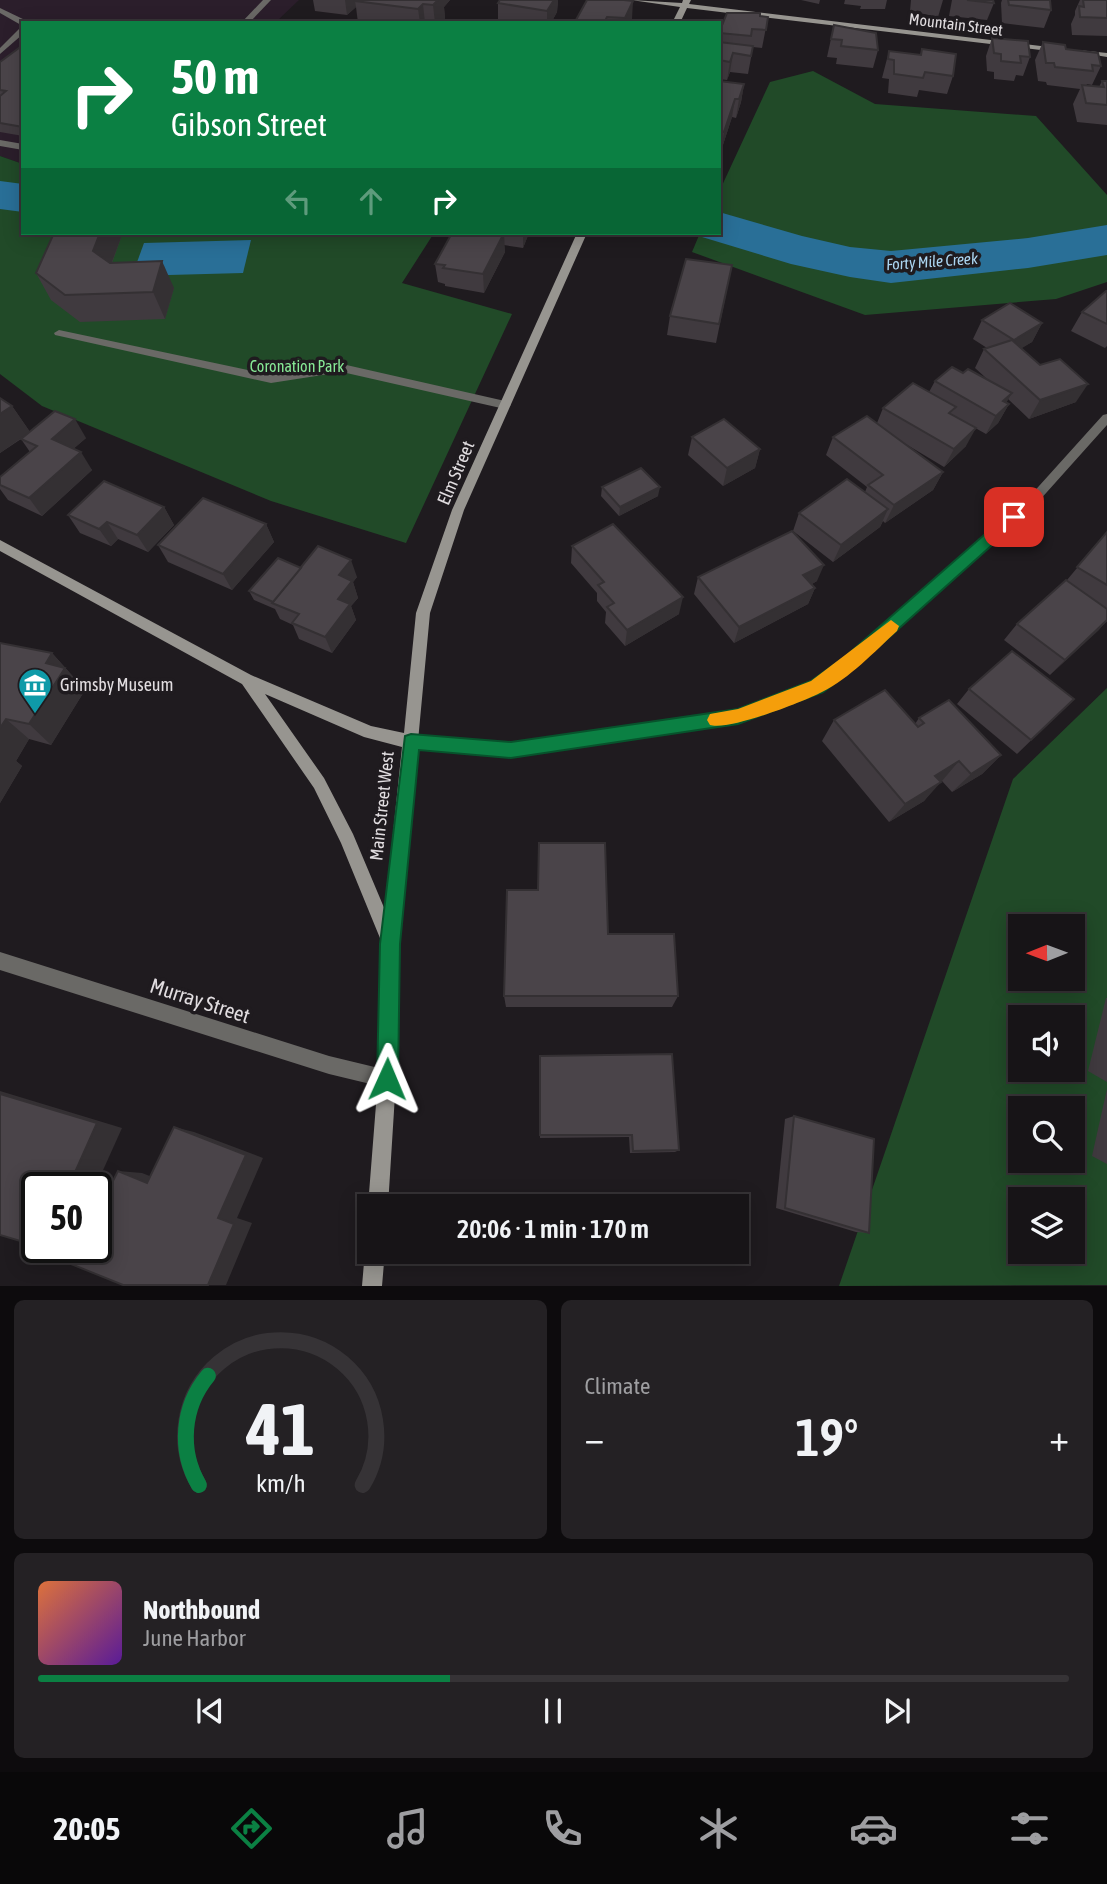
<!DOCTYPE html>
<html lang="en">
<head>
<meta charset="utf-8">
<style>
  :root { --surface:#171417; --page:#242124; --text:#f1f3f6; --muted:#9e9ea1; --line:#363336; --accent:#0b8043 }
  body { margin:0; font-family:"Asap Condensed",sans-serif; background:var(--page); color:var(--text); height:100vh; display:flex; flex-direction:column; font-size:26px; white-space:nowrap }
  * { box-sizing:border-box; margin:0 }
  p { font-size:23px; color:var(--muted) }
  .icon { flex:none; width:38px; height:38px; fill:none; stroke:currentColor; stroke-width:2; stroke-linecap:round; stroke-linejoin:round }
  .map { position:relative; height:1286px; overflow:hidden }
  .details { display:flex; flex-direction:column; gap:14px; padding:14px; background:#0d0b0d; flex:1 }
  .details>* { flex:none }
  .top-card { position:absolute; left:21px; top:21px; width:700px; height:214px; border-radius:0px; box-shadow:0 4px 18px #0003,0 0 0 2px var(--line); background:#0b8043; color:#fff; overflow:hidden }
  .needle { width:46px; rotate:269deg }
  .fabs { position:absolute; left:1008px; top:914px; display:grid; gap:14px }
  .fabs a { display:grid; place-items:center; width:77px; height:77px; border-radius:0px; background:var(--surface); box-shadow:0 4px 18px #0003,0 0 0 2px var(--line); font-size:35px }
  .speed { position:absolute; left:21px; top:1172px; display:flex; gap:14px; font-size:35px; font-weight:700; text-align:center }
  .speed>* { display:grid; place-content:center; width:91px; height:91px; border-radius:50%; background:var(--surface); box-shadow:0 4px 18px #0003,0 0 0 2px var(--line); line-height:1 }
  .speed .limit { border:4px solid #111; border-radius:10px; background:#fff; color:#111 }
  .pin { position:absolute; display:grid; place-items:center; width:60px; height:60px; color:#fff; margin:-30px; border-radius:14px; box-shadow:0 4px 10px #0006 }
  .me { position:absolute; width:77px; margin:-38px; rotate:1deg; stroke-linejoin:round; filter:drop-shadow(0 0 5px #0008) }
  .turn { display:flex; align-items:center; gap:24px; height:147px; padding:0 35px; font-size:32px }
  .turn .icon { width:91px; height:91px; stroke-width:2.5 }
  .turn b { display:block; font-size:49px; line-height:60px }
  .lanes { display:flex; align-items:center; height:66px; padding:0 35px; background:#0003; justify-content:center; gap:35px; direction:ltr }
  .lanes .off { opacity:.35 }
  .big { font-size:52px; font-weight:600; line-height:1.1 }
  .details .tile { flex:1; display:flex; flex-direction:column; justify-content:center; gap:10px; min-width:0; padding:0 24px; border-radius:10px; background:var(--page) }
  .details .dial { align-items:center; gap:0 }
  .dial svg { height:182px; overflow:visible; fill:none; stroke:var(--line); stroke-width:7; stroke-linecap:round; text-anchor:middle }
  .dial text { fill:var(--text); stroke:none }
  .song { display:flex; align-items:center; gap:21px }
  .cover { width:84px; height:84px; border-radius:10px; background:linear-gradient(135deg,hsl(20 70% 55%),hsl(270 70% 35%)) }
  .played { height:7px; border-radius:4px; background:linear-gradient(90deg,var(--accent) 40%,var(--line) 40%) }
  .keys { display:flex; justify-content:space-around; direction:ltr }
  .heat { display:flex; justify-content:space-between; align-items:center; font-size:38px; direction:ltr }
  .details .tiles { flex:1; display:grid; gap:14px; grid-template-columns:1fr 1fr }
  .tile:last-child { grid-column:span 2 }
  .trip { position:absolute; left:357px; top:1194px; width:392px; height:70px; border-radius:0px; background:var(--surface); box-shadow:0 4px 18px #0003,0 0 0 2px var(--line); font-weight:600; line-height:70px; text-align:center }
  .tabs { display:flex; height:112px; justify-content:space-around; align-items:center; background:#090809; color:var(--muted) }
  .tabs .icon { width:49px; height:49px }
  .tabs .on { color:var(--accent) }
  .tabs b { font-size:32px; color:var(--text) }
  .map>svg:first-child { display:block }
</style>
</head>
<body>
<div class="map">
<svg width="1107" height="1286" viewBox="0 0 1107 1286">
  <rect width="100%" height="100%" fill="#1f1b1f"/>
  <!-- commercial -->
  <polygon fill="#2b1e2b" points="0,0 299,0 278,20 291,23 23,23 23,164 0,156"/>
  <!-- green -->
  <g fill="#214a28" fill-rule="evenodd">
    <polygon points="813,71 875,104 1036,116 1107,195 1107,282 1056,299 865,315 692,252 700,233 719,233 719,192 770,82"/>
    <polygon points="0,156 23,164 23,233 434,233 402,283 512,314 406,543 271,501 42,406 0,374"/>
    <path d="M1107,688V1285L839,1286L1013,779ZM1020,926H1073V978H1020ZM1020,1017H1073V1069H1020ZM1020,1108H1073V1160H1020ZM1020,1199H1073V1251H1020Z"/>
  </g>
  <!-- water -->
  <polygon fill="#296f97" points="251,240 243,273 132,276 144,243"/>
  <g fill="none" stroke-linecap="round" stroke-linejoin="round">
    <!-- river -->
    <g fill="#296f97" fill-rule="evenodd">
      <polygon points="0,181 23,184 23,212 0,209"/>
      <polygon points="719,212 802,236 850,247 891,251 1028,238 1107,225 1107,255 1028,268 891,283 850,277 791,264 702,237 698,233 719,233"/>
    </g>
    <!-- service -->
    <g fill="#6a6966" fill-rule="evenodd">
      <polygon points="263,0 271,0 249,23 241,23"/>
      <polygon points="0,8 27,21 28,23 21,25 0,13"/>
      <polygon points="20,28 23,28 23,34 0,54 0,48"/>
      <polygon points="0,140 23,144 23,150 0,146"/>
      <polygon points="59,330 271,375 342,364 505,401 511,405 505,409 342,372 271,383 55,335 54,333"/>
    </g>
    <!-- minor -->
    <g fill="#6a6966" fill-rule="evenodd">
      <polygon points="1107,414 1107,425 1038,502 857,665 822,691 739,723 511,757 406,747 403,742 406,737 411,735 511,743 739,709 812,683 847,657 1030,496 1103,415"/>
      <polygon points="0,952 329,1056 387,1070 394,1072 396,1079 394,1086 387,1088 329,1074 0,970"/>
    </g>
    <!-- secondary -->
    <g fill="#979590" fill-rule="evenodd">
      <polygon points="631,0 682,3 683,0 691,0 689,4 1057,48 1061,50 1057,52 687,8 680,23 672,23 680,7"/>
      <polygon points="1078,50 1107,53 1107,57 1077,52"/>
      <path d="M577,233H587L464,510L430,613L399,944L396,1079L388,1206H369V1209L368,1206L378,1079L382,943L341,843L314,788L242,684L0,551V540L251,675L371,726L404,733L416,613L452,510ZM265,694L364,737L402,747L385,910L353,834L324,778Z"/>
      <polygon points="369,1243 369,1251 385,1251 382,1286 362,1286 365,1251"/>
    </g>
  </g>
  <!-- wall -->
  <g fill="#403a3f">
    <polygon points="313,0 450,0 444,7 445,19 442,23 358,23 356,7 347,15 315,11"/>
    <polygon points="500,0 558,0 557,12 551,23 511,23 498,21 498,3"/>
    <polygon points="587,0 632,19 630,23 576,23 576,20"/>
    <polygon points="801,0 820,0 819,4"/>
    <polygon points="845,0 887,0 885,9 860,9 861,6 844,4"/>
    <polygon points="911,0 943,0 938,17 910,11"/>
    <polygon points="952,0 993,0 994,3 987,20 949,16"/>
    <polygon points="1002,0 1050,0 1051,10 1044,28 1002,23 1001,3"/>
    <polygon points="1080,0 1107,0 1107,36 1072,35 1071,24 1075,15 1075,11"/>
    <polygon points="760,16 768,17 762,48 753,47 748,74 730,72 727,80 719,79 719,31"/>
    <polygon points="834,25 878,50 873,68 836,64 837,58 827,57"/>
    <polygon points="992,38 1030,57 1023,76 1016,75 1014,81 994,79 994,72 987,71 986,56"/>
    <polygon points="1043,42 1066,49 1101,66 1092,85 1087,84 1086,86 1099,87 1102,81 1107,81 1107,125 1077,122 1073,104 1080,89 1047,85 1046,82 1038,81 1035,60"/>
    <polygon points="23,45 23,136 0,132 0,62"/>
    <polygon points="922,49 953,76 947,94 919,90 917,97 888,93 889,79 882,78 889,51 920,55"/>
    <polygon points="719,81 744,84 741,102 736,118 732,117 721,151 719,150"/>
    <polygon points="54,233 121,233 122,235 112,263 174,288 165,319 80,322 51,300 36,273"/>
    <polygon points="452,233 529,233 523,248 504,245 505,252 484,293 445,286 445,284 438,282 435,264"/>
    <polygon points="732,265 716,343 667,335 670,316"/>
    <polygon points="1107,291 1107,346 1105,348 1071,331 1082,312"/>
    <polygon points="982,320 1042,323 1032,342 1021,348 1076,402 1029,419 1008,399 1006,403 1009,404 998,423 986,434 952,415 966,446 944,467 904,443 943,472 933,490 885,523 883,521 880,527 833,562 793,531 799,513 865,492 867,487 826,455 833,437 877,423 883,408 929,392 935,381 963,373 986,378 975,368 984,349 987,348 973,339"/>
    <polygon points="0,398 12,406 30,432 86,438 73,449 92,470 42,516 8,500 0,489 0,477 30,452 21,439 27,435 0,453"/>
    <polygon points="692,437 760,449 755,468 723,486 688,455"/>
    <polygon points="602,487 658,496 619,516 601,496"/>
    <polygon points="164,507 174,525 148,552 118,539 111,546 80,533 68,515"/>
    <polygon points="266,524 274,542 232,590 168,562 158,545"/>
    <polygon points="1107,532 1107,621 1050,675 1004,640 1017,624 1067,580"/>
    <polygon points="572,546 679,614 625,646 605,623 606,612 597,601 597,593 571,563"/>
    <polygon points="301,568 357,577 353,582 358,598 351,606 356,620 332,653 299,639 293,625 280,619 275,609 254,600 249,591"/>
    <polygon points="698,577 817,581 812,584 815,588 808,604 734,643 694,594"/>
    <polygon points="0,643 52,653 85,690 51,745 29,739 16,761 22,766 0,803"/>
    <polygon points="969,689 1074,699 1017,754 957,704"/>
    <polygon points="919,718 1001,755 982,774 952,792 942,781 940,781 924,801 889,822 822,741 834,720 915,724"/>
    <polygon points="608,934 678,996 672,1007 506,1007 504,996"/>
    <polygon points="1106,998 1107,998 1107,1082 1088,1071"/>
    <polygon points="540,1056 679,1150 675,1152 630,1153 629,1137 540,1138"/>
    <polygon points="1107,1089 1107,1164 1092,1156"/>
    <polygon points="794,1116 869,1233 856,1232 776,1208 785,1119"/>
  </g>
  <!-- shaded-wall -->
  <g fill="#343033">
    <polygon points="345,0 363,0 355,1 356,7 347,15"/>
    <polygon points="434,0 450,0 444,7 445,19 442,23 435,23 433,5"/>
    <polygon points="554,0 558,0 557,12 551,23 547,23 547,11"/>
    <polygon points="633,1 632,19 630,23 625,23 625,18"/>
    <polygon points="423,4 425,23 420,23 418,9"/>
    <polygon points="733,53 730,72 727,80 730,62"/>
    <polygon points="744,84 741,102 736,118 739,99"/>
    <polygon points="735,99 732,117 721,151 724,132"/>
    <polygon points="100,233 121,233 122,235 106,278 93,251"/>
    <polygon points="504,233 505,252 484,293 483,274"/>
    <polygon points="523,233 529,233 523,248"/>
    <polygon points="162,261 174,288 165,319 153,292"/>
    <polygon points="1042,323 1032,342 1004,359 1014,340"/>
    <polygon points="1088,384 1076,402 1029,419 1040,400"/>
    <polygon points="1012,393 1002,410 1009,404 998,423 986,434 1003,401"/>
    <polygon points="12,406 30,432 0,453 0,414"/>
    <polygon points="75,419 86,438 64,457 52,439"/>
    <polygon points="976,428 966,446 944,467 954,449"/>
    <polygon points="760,449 755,468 723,486 727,468"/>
    <polygon points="81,452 92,470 42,516 29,498"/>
    <polygon points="943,472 933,490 885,523 894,505"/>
    <polygon points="660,487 658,496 619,516 620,507"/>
    <polygon points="164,507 174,525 148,552 137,535"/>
    <polygon points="888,509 880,527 833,562 841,545"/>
    <polygon points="107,522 118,539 111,546 99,529"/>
    <polygon points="266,524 274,542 232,590 223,574"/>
    <polygon points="351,560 357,577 353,582 358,598 351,606 356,620 332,653 325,637 339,575"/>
    <polygon points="824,565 817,581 797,592 803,575"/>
    <polygon points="815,588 808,604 734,643 739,627"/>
    <polygon points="683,597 679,614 625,646 627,630"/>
    <polygon points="1107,620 1099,630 1050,675 1065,660"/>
    <polygon points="52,653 85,690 51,745 29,724 46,663"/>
    <polygon points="6,719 29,739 16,761 22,766 0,803 0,728"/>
    <polygon points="1001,755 982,774 952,792 971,774"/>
    <polygon points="959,761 942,781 918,795 935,776"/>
    <polygon points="941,782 924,801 889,822 905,804"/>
    <polygon points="0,1091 122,1128 95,1188 68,1188 0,1094"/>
    <polygon points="174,1127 194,1132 263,1158 237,1218 252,1223 226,1285 208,1285 218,1218"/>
    <polygon points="118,1171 142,1173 170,1184 147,1183"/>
  </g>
  <!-- building -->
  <g fill="#4a4449" stroke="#343033" stroke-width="2">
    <polygon points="356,0 438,0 433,5 423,4 418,9 355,1"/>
    <polygon points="500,0 554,0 547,11 498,3"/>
    <polygon points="587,0 624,0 633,1 625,18 607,17 604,23 576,20"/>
    <polygon points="967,0 993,0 994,3"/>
    <polygon points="1008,0 1050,0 1051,10 1009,5"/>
    <polygon points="1083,0 1107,0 1107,18 1080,17 1079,6 1084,7"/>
    <polygon points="727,13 760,13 760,16 768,17 766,30 752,29 751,36 719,33"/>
    <polygon points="834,25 876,33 878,50 841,46 842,40 831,39"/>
    <polygon points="992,38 1028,41 1030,57 1020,56 1021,63 1001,61 1001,54 994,53"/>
    <polygon points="719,42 753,46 751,56 733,53 730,62 719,60"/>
    <polygon points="1043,42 1065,45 1066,49 1098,53 1101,66 1092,65 1093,71 1055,67 1054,63 1046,63"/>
    <polygon points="23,45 23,127 0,123 0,96 6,91 0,90 0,62"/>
    <polygon points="922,49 956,54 953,76 925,72 923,78 894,74 894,60 888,59 889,51 921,55"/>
    <polygon points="719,81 744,84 739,99 735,99 724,132 719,131"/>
    <polygon points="1102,81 1107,81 1107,105 1086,103 1082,85 1104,87"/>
    <polygon points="54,233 100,233 93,251 110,263 162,261 153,292 65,295 36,273"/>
    <polygon points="452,233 504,233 483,274 443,268 445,265 435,264"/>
    <polygon points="686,259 732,265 719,324 670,316"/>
    <polygon points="1106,291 1107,291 1107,324 1082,312"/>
    <polygon points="1010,303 1042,323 1014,340 982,320"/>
    <polygon points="1012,340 1040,365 1060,359 1088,384 1040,400 984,349"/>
    <polygon points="952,367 963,373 968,369 1012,393 1003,401 1009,404 996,416 935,381"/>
    <polygon points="913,383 956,407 949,413 976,428 954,449 883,408"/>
    <polygon points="0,398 12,406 0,414"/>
    <polygon points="55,411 75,419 52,439 81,452 29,498 0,485 0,477 37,446 21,439"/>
    <polygon points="867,416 943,472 894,505 868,485 883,475 833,437"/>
    <polygon points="724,419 760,449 727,468 692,437"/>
    <polygon points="641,468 660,487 620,507 602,487"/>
    <polygon points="847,479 888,509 841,545 799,513"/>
    <polygon points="104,481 164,507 137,535 107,522 99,529 68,515"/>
    <polygon points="203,498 266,524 223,574 158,545"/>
    <polygon points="613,524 683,597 627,630 607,607 614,603 598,585 604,582 572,546"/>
    <polygon points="792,531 824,565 803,575 815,588 739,627 698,577"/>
    <polygon points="1107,532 1107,585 1077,567"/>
    <polygon points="318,546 351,560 339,575 352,581 338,599 350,604 325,637 292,623 299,614 272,603"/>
    <polygon points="278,558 301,568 273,602 249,591"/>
    <polygon points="1066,580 1107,609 1107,620 1065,660 1017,624"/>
    <polygon points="0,643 52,653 46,663 65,668 29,724 6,719 0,728"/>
    <polygon points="1012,651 1074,699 1031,740 969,689"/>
    <polygon points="885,690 918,727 924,723 919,718 949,700 1001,755 971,774 959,761 935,776 941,782 905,804 834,720"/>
    <polygon points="539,843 605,843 608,934 674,934 678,996 504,996 507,890 538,890"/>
    <polygon points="672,1054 679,1150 633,1151 632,1135 540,1135 540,1056"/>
    <polygon points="0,1094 97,1123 68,1188 37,1188 37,1246 0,1235"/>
    <polygon points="794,1116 874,1139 869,1233 785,1208"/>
    <polygon points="174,1127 246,1155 218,1218 234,1224 208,1285 123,1285 71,1264 80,1248 96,1248 96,1214 118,1171 147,1183"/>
  </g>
  <!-- route -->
  <polygon fill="#0b8043" stroke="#07532c" stroke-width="2" points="1014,511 1019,513 1021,517 1019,521 857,666 823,692 738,724 511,758 419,750 400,944 398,1079 395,1087 387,1090 380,1087 377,1079 380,944 405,736 411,734 511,742 738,709 811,681 846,656 1009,513"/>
  <!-- slow -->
  <path fill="#f59e0b" d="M891,620L899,626L897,631C874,652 850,678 822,692C803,702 728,731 710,725L707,720L710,714L738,709L811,681Z"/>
  <!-- icons -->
  <defs>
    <g id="museum-pin" transform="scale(1.75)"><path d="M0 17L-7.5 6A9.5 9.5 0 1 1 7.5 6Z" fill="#0f9aa8" stroke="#1f1b1f"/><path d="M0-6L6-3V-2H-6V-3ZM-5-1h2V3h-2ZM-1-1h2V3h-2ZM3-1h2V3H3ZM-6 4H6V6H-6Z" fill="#fff"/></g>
  </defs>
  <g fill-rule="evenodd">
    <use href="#museum-pin" x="35" y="685"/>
  </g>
  <g text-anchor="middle" stroke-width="7" stroke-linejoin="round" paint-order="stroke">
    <!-- far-street labels -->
    <g font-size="16" fill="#e1dde0" stroke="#1f1b1f">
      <text transform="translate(956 24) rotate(7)" y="6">Mountain Street</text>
    </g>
    <!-- far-water labels -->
    <g font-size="16" font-style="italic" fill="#acd6f2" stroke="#1f1b1f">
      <text transform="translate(932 261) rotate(-4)" y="6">Forty Mile Creek</text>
    </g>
    <!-- far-park labels -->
    <g font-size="16" fill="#87e996" stroke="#1f1b1f">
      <text x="297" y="372">Coronation Park</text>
    </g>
    <!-- street labels -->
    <g font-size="18" fill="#e1dde0" stroke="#1f1b1f">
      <text transform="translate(456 473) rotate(-67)" y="6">Elm Street</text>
      <text transform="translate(382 806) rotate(-84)" y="6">Main Street West</text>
    </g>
    <!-- poi labels -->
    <g font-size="18" fill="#e1dde0" stroke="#1f1b1f" text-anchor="start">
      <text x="60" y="691">Grimsby Museum</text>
    </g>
    <!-- near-street labels -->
    <g font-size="21" fill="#e1dde0" stroke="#1f1b1f">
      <text transform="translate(200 1001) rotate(18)" y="7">Murray Street</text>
    </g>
  </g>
</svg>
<div class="fabs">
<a><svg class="needle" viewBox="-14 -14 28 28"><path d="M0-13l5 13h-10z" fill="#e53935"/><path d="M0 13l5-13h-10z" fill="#9e9ea1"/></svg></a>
<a><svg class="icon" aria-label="sound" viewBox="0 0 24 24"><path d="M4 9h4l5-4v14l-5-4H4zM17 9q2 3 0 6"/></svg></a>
<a><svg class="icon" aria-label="search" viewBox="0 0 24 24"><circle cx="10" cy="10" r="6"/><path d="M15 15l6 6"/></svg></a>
<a><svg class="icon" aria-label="layers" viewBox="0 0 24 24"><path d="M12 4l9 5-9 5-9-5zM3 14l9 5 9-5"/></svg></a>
</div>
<div class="speed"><div class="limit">50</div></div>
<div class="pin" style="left:1014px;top:517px;background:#d93025"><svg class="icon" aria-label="arrive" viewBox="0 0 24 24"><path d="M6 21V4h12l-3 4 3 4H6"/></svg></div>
<svg class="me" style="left:387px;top:1079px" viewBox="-20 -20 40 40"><path d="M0-17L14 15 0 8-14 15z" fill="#0b8043" stroke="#fff" stroke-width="4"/></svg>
<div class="trip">20:06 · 1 min · 170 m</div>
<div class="top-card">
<div class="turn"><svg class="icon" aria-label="right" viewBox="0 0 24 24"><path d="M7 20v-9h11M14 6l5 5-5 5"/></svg><div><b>50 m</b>Gibson Street</div></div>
<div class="lanes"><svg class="icon off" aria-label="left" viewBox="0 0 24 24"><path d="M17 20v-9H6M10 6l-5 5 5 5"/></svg><svg class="icon off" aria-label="ahead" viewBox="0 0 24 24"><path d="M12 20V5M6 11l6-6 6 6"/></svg><svg class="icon" aria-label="right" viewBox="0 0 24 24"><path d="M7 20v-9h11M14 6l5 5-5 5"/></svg></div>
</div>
</div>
<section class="details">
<div class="tiles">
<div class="tile dial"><svg viewBox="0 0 100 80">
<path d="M14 69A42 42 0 1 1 86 69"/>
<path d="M14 69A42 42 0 0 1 18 21" stroke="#0b8043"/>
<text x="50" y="56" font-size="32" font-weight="700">41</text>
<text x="50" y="72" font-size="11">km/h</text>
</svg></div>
<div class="tile"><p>Climate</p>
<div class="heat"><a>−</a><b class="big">19°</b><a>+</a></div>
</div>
<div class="tile">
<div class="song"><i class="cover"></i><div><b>Northbound</b><p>June Harbor</p></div></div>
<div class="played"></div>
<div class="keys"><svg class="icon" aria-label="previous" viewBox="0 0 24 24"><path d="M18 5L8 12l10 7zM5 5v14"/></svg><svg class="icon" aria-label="pause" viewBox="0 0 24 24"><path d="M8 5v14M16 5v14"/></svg><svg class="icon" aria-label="next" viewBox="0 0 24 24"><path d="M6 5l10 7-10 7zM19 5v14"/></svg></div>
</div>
</div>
</section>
<nav class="tabs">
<b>20:05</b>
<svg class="icon on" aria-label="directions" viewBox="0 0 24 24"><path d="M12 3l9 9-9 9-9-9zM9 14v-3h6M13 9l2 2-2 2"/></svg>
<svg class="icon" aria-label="music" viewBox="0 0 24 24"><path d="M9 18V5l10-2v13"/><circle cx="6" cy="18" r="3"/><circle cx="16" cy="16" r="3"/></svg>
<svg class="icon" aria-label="phone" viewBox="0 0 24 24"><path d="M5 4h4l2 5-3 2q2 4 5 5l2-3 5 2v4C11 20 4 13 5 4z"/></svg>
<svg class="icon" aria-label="climate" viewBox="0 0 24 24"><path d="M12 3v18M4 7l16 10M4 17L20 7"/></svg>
<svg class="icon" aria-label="car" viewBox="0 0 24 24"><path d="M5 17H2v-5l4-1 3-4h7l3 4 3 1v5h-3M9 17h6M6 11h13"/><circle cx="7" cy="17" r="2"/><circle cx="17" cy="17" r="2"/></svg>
<svg class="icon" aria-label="filters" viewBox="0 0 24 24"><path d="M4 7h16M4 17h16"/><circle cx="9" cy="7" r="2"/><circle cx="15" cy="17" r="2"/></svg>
</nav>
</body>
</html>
